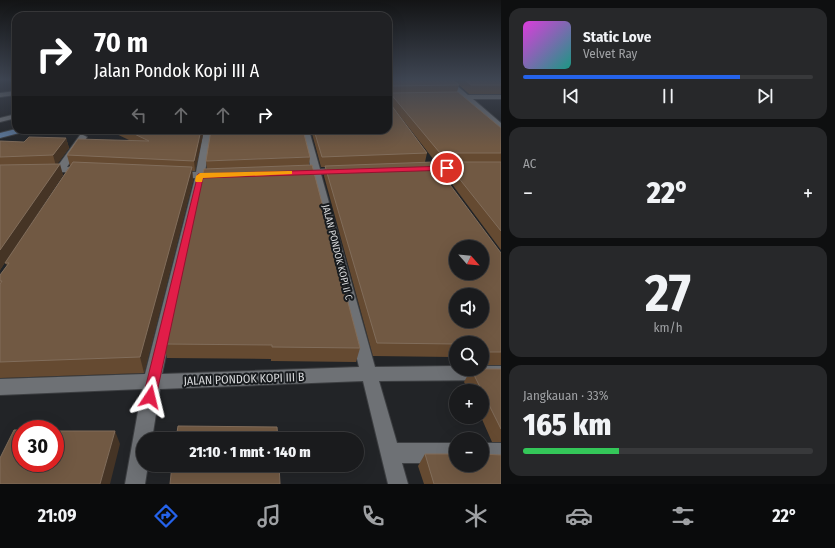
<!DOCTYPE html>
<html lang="id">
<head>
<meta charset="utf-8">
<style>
  :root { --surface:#1a1b1d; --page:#27282a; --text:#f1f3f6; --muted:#9fa1a4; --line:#38393b; --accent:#2563eb }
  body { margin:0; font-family:"Fira Sans Condensed",sans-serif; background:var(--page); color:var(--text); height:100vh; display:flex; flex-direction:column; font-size:15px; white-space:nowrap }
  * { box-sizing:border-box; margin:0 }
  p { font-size:13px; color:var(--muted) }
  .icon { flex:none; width:22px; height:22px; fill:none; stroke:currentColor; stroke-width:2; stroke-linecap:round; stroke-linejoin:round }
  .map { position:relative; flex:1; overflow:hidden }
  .details { display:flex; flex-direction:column; gap:8px; padding:8px; background:#0e0f10; width:334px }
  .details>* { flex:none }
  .hud { position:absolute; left:12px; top:12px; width:380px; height:122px; border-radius:12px; box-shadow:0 4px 16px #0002,0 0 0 1px var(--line); background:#202124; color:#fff; overflow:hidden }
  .needle { width:26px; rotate:117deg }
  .tools { position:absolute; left:449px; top:240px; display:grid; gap:8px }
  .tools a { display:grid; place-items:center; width:40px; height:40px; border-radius:50%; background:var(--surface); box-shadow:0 4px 16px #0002,0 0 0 1px var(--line); font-size:20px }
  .speed { position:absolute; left:12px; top:420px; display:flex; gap:8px; font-size:20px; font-weight:700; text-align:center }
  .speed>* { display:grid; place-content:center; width:52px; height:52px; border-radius:50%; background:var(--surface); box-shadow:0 4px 16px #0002,0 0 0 1px var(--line); line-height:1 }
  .speed .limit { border:6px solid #d22; background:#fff; color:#111 }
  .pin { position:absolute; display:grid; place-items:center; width:34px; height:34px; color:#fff; margin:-17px; border:2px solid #fff; border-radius:50%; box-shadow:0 1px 4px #0007 }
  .me { position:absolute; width:44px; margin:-22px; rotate:10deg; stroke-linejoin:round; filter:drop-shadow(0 0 3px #0008) }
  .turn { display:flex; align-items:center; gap:14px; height:84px; padding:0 16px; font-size:18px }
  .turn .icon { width:52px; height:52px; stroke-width:2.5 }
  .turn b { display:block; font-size:28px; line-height:34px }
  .lanes { display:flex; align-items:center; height:38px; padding:0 16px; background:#0003; justify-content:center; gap:20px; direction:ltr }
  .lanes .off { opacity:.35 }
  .big { font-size:30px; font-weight:800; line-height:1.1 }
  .details .card { flex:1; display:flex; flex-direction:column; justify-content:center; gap:6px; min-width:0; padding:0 14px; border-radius:12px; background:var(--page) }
  .details .dial { align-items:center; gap:0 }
  .dial b { font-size:52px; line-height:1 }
  .song { display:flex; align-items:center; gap:12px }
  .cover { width:48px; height:48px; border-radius:6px; background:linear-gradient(135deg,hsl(300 70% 55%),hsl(170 70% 35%)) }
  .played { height:4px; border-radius:2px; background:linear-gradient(90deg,var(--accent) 75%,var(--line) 75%) }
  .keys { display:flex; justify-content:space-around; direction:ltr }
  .heat { display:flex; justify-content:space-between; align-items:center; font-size:22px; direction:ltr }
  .charge { height:6px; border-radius:3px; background:linear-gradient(90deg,#34c759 33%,var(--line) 0) }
  .trip { position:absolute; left:136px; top:432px; width:228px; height:40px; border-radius:20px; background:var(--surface); box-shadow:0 4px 16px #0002,0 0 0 1px var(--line); font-weight:800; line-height:40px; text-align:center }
  .menu { display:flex; height:64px; justify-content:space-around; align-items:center; background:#0a0b0c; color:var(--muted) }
  .menu .icon { width:28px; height:28px }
  .menu .on { color:var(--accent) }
  .menu b { font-size:18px; color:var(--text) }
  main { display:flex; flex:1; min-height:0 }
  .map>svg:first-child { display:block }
</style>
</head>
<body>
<main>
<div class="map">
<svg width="501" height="484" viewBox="0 0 501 484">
  <rect width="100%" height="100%" fill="#222427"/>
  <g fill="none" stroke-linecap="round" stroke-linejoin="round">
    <!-- service casing -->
    <g stroke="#3c3e41" stroke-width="2">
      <polygon id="service" points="16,114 16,118 0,122 0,118"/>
    </g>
    <!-- minor casing -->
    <g stroke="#3c3e41" stroke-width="2">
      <g id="minor">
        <polygon points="442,79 449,79 468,95 501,95 501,99 473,99 501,123 501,129 498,129 464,99 445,98 445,96 460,95"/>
        <polygon points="16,91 16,95 0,97 0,93"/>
        <polygon points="204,130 212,130 205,172 219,172 224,175 219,178 204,178 162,374 359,367 312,175 297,175 292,172 297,169 311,169 301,130 309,130 320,169 341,168 346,171 341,174 321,174 375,367 456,366 456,369 482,369 482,366 501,366 501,380 379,381 397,443 456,443 456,463 402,463 408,484 388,484 363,381 160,389 152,439 143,439 143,465 148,465 145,484 125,484 142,389 0,395 0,379 145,374 195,178 177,178 172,175 177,172 196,172"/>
        <polygon points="80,135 83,135 87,137 67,167 86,168 88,170 86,172 42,172 40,170 42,168 57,167"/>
        <polygon points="461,165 464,166 466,168 464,170 423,172 418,169 423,166"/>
        <rect x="482" y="443" width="19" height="20"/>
      </g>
    </g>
    <!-- secondary casing -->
    <g stroke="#3c3e41" stroke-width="2">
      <polygon id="secondary" points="16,129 16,130 24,130 23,132 0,138 0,133"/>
    </g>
    <!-- service -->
    <use href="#service" fill="#6e7175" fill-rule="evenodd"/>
    <!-- minor -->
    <use href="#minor" fill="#6e7175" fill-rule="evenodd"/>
    <!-- secondary -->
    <use href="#secondary" fill="#5d7a9d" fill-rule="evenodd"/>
  </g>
  <!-- wall -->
  <g fill="#654a31">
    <polygon points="388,79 459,85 457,92 501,128 501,250 443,172 446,164 437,164 389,102 427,153 425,162 501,253 501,365 482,365 482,343 456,343 456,364 452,357 373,356 324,176 325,167 321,167 311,130 388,130"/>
    <polygon points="452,79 501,79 501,94 469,94"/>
    <polygon points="108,130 204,130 195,171 192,171 193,180 144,373 0,378 0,275 7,265 5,263 70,166 67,155 129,140"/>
    <polygon points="66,138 69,148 57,164 63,175 0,270 0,141 24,142"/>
    <polygon points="310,157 309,165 360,348 356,362 271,361 271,359 167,358 164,344 207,169 206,161"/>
    <polygon points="471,369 501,369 501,442 492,442 481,417 482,417 482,391 469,391 464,382"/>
    <polygon points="425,454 501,484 424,484 418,466"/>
  </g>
  <!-- shaded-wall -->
  <g fill="#453425">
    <polygon points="390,93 389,102 388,94"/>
    <polygon points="201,130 204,130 195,171 194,161"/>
    <polygon points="66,138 69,148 56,166 53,155"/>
    <polygon points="60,164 63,175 0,270 0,250"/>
    <polygon points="192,167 193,180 144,373 140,357"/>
    <polygon points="115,431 120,444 110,484 100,484"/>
  </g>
  <!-- building -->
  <g fill="#715943" stroke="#816d5b" fill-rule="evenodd">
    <polygon points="388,79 452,79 459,85 390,86 388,91 390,93 458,92 501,128 501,153 440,153 390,93 388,94 389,102 427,153 322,157 314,130 388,130"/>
    <polygon points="464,79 501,79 501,85 471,85"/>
    <polygon points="126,130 201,130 194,161 67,155 78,139 149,141"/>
    <polygon points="211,130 303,130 310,157 206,161"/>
    <polygon points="29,137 66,138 53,155 0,157 0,141 24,142"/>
    <polygon points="73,162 192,167 140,357 0,362 0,284 2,281 0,281 0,275 9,263 5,263"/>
    <path d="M433,162L501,253V352H489L487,355H482V343H456V344L377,343L325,166ZM456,247H482V273H456ZM456,295H482V321H456Z"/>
    <polygon points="446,162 501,162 501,231"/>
    <polygon points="60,164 0,250 0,165"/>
    <polygon points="312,165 360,348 272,347 272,345 164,344 204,169"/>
    <polygon points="471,369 501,369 501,429"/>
    <polygon points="178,426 277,427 278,439 176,439"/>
    <polygon points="14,430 21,430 21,463 55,463 55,431 115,431 100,484 0,484 0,458"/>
    <polygon points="425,454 456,454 456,465 482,465 482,454 501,455 501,484 434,484"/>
    <polygon points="172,465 279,465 280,484 170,484"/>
  </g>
  <!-- sky -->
  <linearGradient id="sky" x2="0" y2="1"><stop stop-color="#131415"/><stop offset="0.54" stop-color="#3e4552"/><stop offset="1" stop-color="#3e4552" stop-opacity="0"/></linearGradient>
  <rect width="501" height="147" fill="url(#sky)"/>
  <!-- route -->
  <polygon fill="#e11d48" stroke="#92132f" points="447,166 449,167 449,170 203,178 156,397 154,401 150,403 145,401 143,397 198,174"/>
  <!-- slow -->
  <polygon fill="#f59e0b" points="289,171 292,171 292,174 203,178 202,182 196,182 195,181 196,176 200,173"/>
  <g text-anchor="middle" stroke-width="4" stroke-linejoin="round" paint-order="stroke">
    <!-- street labels -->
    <g font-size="10" fill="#d8d9db" stroke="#181b1e">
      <text transform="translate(338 252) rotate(76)" y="4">JALAN PONDOK KOPI II C</text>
    </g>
    <!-- near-street labels -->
    <g font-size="12" fill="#d8d9db" stroke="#181b1e">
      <text transform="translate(244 379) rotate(-2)" y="4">JALAN PONDOK KOPI III B</text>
    </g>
  </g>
</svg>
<div class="tools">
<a><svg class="needle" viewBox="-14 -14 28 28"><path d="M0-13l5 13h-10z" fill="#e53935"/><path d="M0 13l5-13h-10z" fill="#9fa1a4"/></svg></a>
<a><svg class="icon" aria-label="sound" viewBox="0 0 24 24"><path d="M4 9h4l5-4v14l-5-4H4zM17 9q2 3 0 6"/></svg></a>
<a><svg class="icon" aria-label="search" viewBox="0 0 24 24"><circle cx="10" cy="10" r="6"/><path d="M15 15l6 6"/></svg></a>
<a>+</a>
<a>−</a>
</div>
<div class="speed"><div class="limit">30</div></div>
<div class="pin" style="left:447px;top:168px;background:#d93025"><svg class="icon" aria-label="arrive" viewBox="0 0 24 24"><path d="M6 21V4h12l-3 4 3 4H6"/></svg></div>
<svg class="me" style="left:150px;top:397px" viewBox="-20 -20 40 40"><path d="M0-17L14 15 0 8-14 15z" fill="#e11d48" stroke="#fff" stroke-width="4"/></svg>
<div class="trip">21:10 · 1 mnt · 140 m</div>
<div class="hud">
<div class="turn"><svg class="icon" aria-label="right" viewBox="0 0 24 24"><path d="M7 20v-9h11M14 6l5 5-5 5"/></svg><div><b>70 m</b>Jalan Pondok Kopi III A</div></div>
<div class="lanes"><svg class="icon off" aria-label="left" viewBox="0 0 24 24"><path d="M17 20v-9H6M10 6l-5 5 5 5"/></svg><svg class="icon off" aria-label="ahead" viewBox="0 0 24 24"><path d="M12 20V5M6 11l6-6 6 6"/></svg><svg class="icon off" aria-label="ahead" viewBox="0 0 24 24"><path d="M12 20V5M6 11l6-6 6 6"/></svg><svg class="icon" aria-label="right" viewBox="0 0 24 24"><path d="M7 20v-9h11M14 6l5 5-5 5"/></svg></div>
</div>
</div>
<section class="details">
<div class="card">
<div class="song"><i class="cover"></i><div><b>Static Love</b><p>Velvet Ray</p></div></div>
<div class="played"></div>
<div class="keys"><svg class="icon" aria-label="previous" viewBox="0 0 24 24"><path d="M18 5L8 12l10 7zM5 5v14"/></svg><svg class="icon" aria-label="pause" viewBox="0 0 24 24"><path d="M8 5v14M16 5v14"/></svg><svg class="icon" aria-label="next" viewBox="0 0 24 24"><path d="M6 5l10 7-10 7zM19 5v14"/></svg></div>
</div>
<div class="card"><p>AC</p>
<div class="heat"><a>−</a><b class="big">22°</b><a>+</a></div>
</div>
<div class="card dial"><b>27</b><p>km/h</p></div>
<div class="card"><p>Jangkauan · 33%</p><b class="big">165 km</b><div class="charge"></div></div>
</section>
</main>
<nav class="menu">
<b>21:09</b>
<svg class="icon on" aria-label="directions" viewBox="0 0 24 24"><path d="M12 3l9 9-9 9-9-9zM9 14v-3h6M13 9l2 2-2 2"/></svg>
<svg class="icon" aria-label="music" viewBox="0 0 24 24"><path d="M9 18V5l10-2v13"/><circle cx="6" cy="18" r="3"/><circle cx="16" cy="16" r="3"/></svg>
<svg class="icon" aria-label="phone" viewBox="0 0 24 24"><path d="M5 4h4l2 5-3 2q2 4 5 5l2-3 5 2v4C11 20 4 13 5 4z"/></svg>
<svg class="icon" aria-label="climate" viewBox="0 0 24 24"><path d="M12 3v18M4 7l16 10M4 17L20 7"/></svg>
<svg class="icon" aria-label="car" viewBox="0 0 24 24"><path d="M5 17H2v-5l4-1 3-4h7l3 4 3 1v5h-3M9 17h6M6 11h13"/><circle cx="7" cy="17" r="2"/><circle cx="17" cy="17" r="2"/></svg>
<svg class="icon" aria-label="filters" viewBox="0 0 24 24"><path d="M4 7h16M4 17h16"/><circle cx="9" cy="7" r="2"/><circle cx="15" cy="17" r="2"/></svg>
<b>22°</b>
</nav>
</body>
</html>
